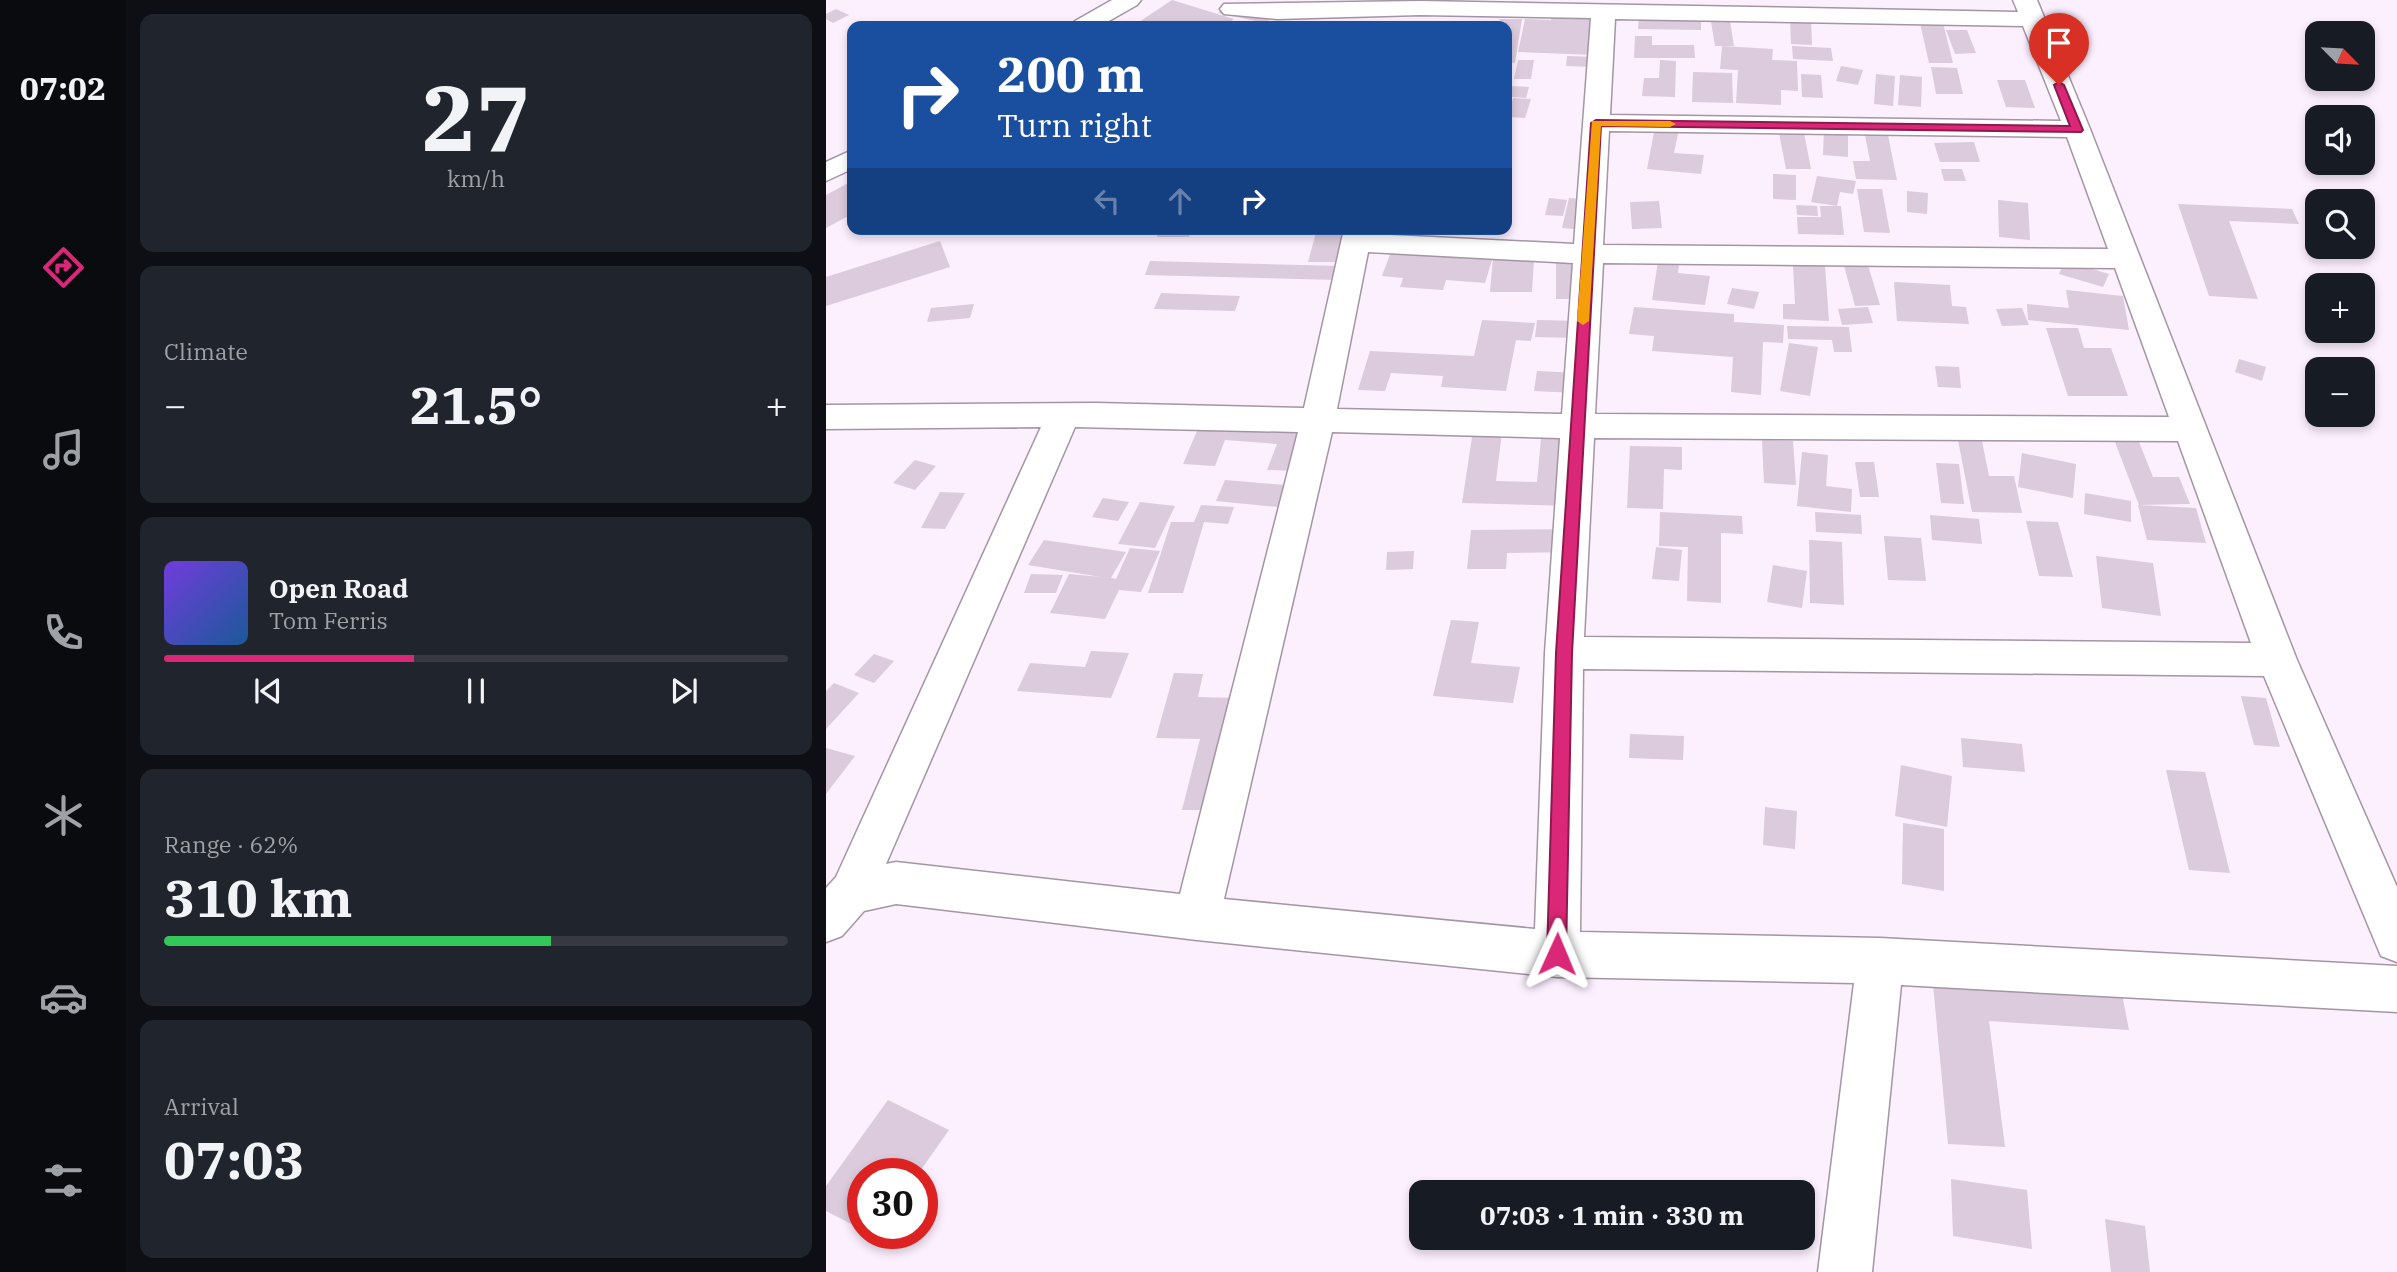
<!DOCTYPE html>
<html lang="en">
<head>
<meta charset="utf-8">
<style>
  :root { --surface:#171b24; --page:#20242c; --text:#f1f3f6; --muted:#9ea1a6; --line:#363941; --accent:#db2777 }
  body { margin:0; font-family:"IBM Plex Serif",serif; background:var(--page); color:var(--text); height:100vh; display:flex; flex-direction:column; font-size:26px; white-space:nowrap }
  * { box-sizing:border-box; margin:0 }
  p { font-size:23px; color:var(--muted) }
  .icon { flex:none; width:38px; height:38px; fill:none; stroke:currentColor; stroke-width:2; stroke-linecap:round; stroke-linejoin:round }
  .map { position:relative; flex:1; overflow:hidden }
  .sheet { display:flex; flex-direction:column; gap:14px; padding:14px; background:#0d0f14; width:700px }
  .sheet>* { flex:none }
  .banner { position:absolute; left:21px; top:21px; width:665px; height:214px; border-radius:14px; box-shadow:0 4px 10px #0003; background:#1a4fa0; color:#fff; overflow:hidden }
  .needle { width:46px; rotate:114deg }
  .controls { position:absolute; left:1479px; top:21px; display:grid; gap:14px }
  .controls a { display:grid; place-items:center; width:70px; height:70px; border-radius:14px; background:var(--surface); box-shadow:0 4px 10px #0003; font-size:35px }
  .speed { position:absolute; left:21px; top:1158px; display:flex; gap:14px; font-size:35px; font-weight:700; text-align:center }
  .speed>* { display:grid; place-content:center; width:91px; height:91px; border-radius:50%; background:var(--surface); box-shadow:0 4px 10px #0003; line-height:1 }
  .speed .limit { border:10px solid #d22; background:#fff; color:#111 }
  .pin { position:absolute; display:grid; place-items:center; width:60px; height:60px; color:#fff; margin:-72px -30px; border-radius:50% 50% 50% 0; rotate:-45deg; box-shadow:0 0 7px #0007 }
  .pin .icon { rotate:45deg }
  .me { position:absolute; width:77px; margin:-38px; rotate:1deg; stroke-linejoin:round; filter:drop-shadow(0 0 5px #0008) }
  .turn { display:flex; align-items:center; gap:24px; height:147px; padding:0 35px; font-size:32px }
  .turn .icon { width:91px; height:91px; stroke-width:2.5 }
  .turn b { display:block; font-size:49px; line-height:60px }
  .lanes { display:flex; align-items:center; height:66px; padding:0 35px; background:#0003; justify-content:center; gap:35px; direction:ltr }
  .lanes .off { opacity:.35 }
  .big { font-size:52px; font-weight:800; line-height:1.1 }
  .sheet .card { flex:1; display:flex; flex-direction:column; justify-content:center; gap:10px; min-width:0; padding:0 24px; border-radius:14px; background:var(--page) }
  .sheet .dial { align-items:center; gap:0 }
  .dial b { font-size:91px; line-height:1 }
  .song { display:flex; align-items:center; gap:21px }
  .cover { width:84px; height:84px; border-radius:10px; background:linear-gradient(135deg,hsl(260 70% 55%),hsl(210 70% 35%)) }
  .played { height:7px; border-radius:4px; background:linear-gradient(90deg,var(--accent) 40%,var(--line) 40%) }
  .keys { display:flex; justify-content:space-around; direction:ltr }
  .heat { display:flex; justify-content:space-between; align-items:center; font-size:38px; direction:ltr }
  .charge { height:10px; border-radius:5px; background:linear-gradient(90deg,#34c759 62%,var(--line) 0) }
  .trip { position:absolute; left:583px; top:1180px; width:406px; height:70px; border-radius:14px; background:var(--surface); box-shadow:0 4px 10px #0003; font-weight:800; line-height:70px; text-align:center }
  main { display:flex; flex:1; min-height:0 }
  .menu { display:flex; flex-direction:column; width:126px; justify-content:space-around; align-items:center; background:#090b0e; color:var(--muted) }
  .menu .icon { width:49px; height:49px }
  .menu .selected { color:var(--accent) }
  .menu b { font-size:32px; color:var(--text) }
  .map>svg:first-child { display:block }
</style>
</head>
<body>
<main>
<nav class="menu">
<b>07:02</b>
<svg class="icon selected" aria-label="directions" viewBox="0 0 24 24"><path d="M12 3l9 9-9 9-9-9zM9 14v-3h6M13 9l2 2-2 2"/></svg>
<svg class="icon" aria-label="music" viewBox="0 0 24 24"><path d="M9 18V5l10-2v13"/><circle cx="6" cy="18" r="3"/><circle cx="16" cy="16" r="3"/></svg>
<svg class="icon" aria-label="phone" viewBox="0 0 24 24"><path d="M5 4h4l2 5-3 2q2 4 5 5l2-3 5 2v4C11 20 4 13 5 4z"/></svg>
<svg class="icon" aria-label="climate" viewBox="0 0 24 24"><path d="M12 3v18M4 7l16 10M4 17L20 7"/></svg>
<svg class="icon" aria-label="car" viewBox="0 0 24 24"><path d="M5 17H2v-5l4-1 3-4h7l3 4 3 1v5h-3M9 17h6M6 11h13"/><circle cx="7" cy="17" r="2"/><circle cx="17" cy="17" r="2"/></svg>
<svg class="icon" aria-label="filters" viewBox="0 0 24 24"><path d="M4 7h16M4 17h16"/><circle cx="9" cy="7" r="2"/><circle cx="15" cy="17" r="2"/></svg>
</nav>
<section class="sheet">
<div class="card dial"><b>27</b><p>km/h</p></div>
<div class="card"><p>Climate</p>
<div class="heat"><a>−</a><b class="big">21.5°</b><a>+</a></div>
</div>
<div class="card">
<div class="song"><i class="cover"></i><div><b>Open Road</b><p>Tom Ferris</p></div></div>
<div class="played"></div>
<div class="keys"><svg class="icon" aria-label="previous" viewBox="0 0 24 24"><path d="M18 5L8 12l10 7zM5 5v14"/></svg><svg class="icon" aria-label="pause" viewBox="0 0 24 24"><path d="M8 5v14M16 5v14"/></svg><svg class="icon" aria-label="next" viewBox="0 0 24 24"><path d="M6 5l10 7-10 7zM19 5v14"/></svg></div>
</div>
<div class="card"><p>Range · 62%</p><b class="big">310 km</b><div class="charge"></div></div>
<div class="card"><p>Arrival</p><b class="big">07:03</b></div>
</section>
<div class="map">
<svg width="1571" height="1272" viewBox="0 0 1571 1272">
  <rect width="100%" height="100%" fill="#fceffe"/>
  <!-- building -->
  <g fill="#dbcbdc">
    <polygon points="346,0 408,19 398,26 359,26 345,22 338,26 307,26"/>
    <polygon points="401,5 448,16 439,23 392,13"/>
    <polygon points="10,9 23,15 7,23 0,19 0,14"/>
    <polygon points="727,13 775,15 769,55 692,52 699,19 725,20"/>
    <polygon points="813,16 875,17 875,30 812,29"/>
    <polygon points="964,17 985,18 986,45 965,44"/>
    <polygon points="674,19 696,19 689,63 681,63 681,26 672,26"/>
    <polygon points="904,21 908,46 889,46 885,22"/>
    <polygon points="1094,23 1117,23 1127,63 1103,63"/>
    <polygon points="1120,30 1141,30 1150,53 1129,54"/>
    <polygon points="809,36 826,36 826,45 868,45 869,58 808,58"/>
    <polygon points="896,46 947,49 946,60 971,61 972,91 955,90 955,105 910,103 912,70 894,69"/>
    <polygon points="966,46 1005,48 1007,61 967,59"/>
    <polygon points="741,56 770,57 769,67 740,66"/>
    <polygon points="692,60 708,60 705,79 688,79"/>
    <polygon points="834,60 850,61 849,97 816,96 818,78 833,78"/>
    <polygon points="1015,66 1037,70 1032,85 1010,81"/>
    <polygon points="1105,67 1131,68 1137,94 1110,94"/>
    <polygon points="867,72 906,73 907,103 866,102"/>
    <polygon points="975,74 995,75 997,98 976,97"/>
    <polygon points="1050,74 1069,76 1067,106 1048,104"/>
    <polygon points="1074,75 1096,77 1095,107 1072,105"/>
    <polygon points="1171,80 1199,80 1209,108 1180,107"/>
    <polygon points="681,86 703,87 700,98 686,97 681,112"/>
    <polygon points="687,98 705,99 699,118 682,117"/>
    <polygon points="829,127 853,129 848,153 878,155 875,174 821,169"/>
    <polygon points="952,128 977,128 985,169 960,169"/>
    <polygon points="998,129 1022,131 1022,157 997,155"/>
    <polygon points="1038,130 1061,130 1071,180 1030,179 1027,161 1044,161"/>
    <polygon points="1148,142 1154,162 1114,162 1108,143"/>
    <polygon points="1115,169 1136,169 1140,181 1118,181"/>
    <polygon points="947,174 970,175 970,200 947,199"/>
    <polygon points="991,176 1030,181 1027,194 1014,192 1011,206 985,202"/>
    <polygon points="26,181 26,214 0,228 0,195"/>
    <polygon points="1031,189 1056,189 1064,233 1038,232"/>
    <polygon points="1081,191 1102,193 1101,214 1081,212"/>
    <polygon points="723,198 741,200 737,216 719,215"/>
    <polygon points="743,198 767,200 760,230 736,228"/>
    <polygon points="1172,200 1202,203 1204,240 1173,237"/>
    <polygon points="833,201 836,228 806,229 804,202"/>
    <polygon points="1352,204 1466,209 1473,224 1403,221 1432,299 1383,296"/>
    <polygon points="970,205 991,206 992,216 971,215"/>
    <polygon points="994,206 1015,206 1018,235 972,234 971,217 995,217"/>
    <polygon points="334,229 366,229 363,237 331,237"/>
    <polygon points="491,229 527,229 520,262 482,262"/>
    <polygon points="114,241 124,267 0,306 0,277"/>
    <polygon points="566,249 667,257 659,283 620,280 617,290 574,287 577,278 556,276"/>
    <polygon points="833,255 854,256 852,273 884,276 879,305 826,300"/>
    <rect x="730" y="256" width="29" height="43"/>
    <polygon points="667,258 708,258 706,292 664,292"/>
    <polygon points="324,261 516,266 512,280 319,275"/>
    <polygon points="1239,261 1283,274 1277,287 1233,274"/>
    <polygon points="1017,262 1041,262 1054,305 1029,306"/>
    <polygon points="967,265 999,266 1003,321 957,319 957,304 969,304"/>
    <polygon points="1068,282 1124,285 1126,306 1140,307 1143,324 1071,321"/>
    <polygon points="906,288 933,292 928,309 901,304"/>
    <polygon points="1240,290 1297,296 1303,330 1202,320 1201,304 1243,308"/>
    <polygon points="335,293 414,296 409,311 328,309"/>
    <polygon points="148,304 144,318 101,322 105,308"/>
    <polygon points="808,307 908,314 908,322 958,325 957,343 937,342 935,395 905,392 907,357 826,351 828,336 803,334"/>
    <polygon points="1042,307 1047,323 1016,325 1012,309"/>
    <polygon points="1196,308 1203,325 1176,326 1170,309"/>
    <polygon points="656,320 709,323 705,341 690,340 680,391 615,387 617,376 565,373 559,391 532,390 544,351 648,356"/>
    <polygon points="711,320 756,321 754,338 709,337"/>
    <polygon points="961,326 1023,327 1026,352 1008,352 1006,340 962,339"/>
    <polygon points="1220,328 1252,328 1258,348 1285,348 1302,396 1242,396"/>
    <polygon points="963,343 992,347 984,396 954,391"/>
    <polygon points="1413,359 1440,367 1436,381 1409,372"/>
    <polygon points="1109,366 1133,367 1135,388 1112,387"/>
    <polygon points="711,371 753,373 751,393 708,391"/>
    <polygon points="376,419 488,426 473,471 441,470 451,444 399,440 389,466 357,464"/>
    <polygon points="648,424 677,424 670,481 711,482 716,428 754,429 749,506 636,503"/>
    <polygon points="1131,435 1155,436 1163,476 1188,476 1196,513 1146,512"/>
    <polygon points="936,440 967,441 970,485 938,483"/>
    <polygon points="1289,442 1313,442 1327,477 1353,477 1364,504 1313,505"/>
    <polygon points="804,446 856,447 856,470 838,469 837,509 801,508"/>
    <polygon points="976,452 1002,455 1000,486 1026,489 1025,512 971,506"/>
    <polygon points="1196,453 1250,464 1247,498 1192,487"/>
    <polygon points="89,460 110,466 89,490 67,483"/>
    <polygon points="1029,462 1048,462 1053,497 1034,497"/>
    <polygon points="1110,463 1133,464 1138,504 1115,503"/>
    <polygon points="399,480 470,486 462,508 390,501"/>
    <polygon points="114,492 139,493 119,529 95,528"/>
    <polygon points="1259,493 1305,501 1305,522 1258,514"/>
    <polygon points="277,498 303,502 292,521 266,517"/>
    <polygon points="314,502 349,506 329,548 292,544"/>
    <polygon points="375,505 408,507 402,524 378,522 357,593 322,593 345,522 368,522"/>
    <polygon points="1312,505 1370,508 1380,543 1321,540"/>
    <polygon points="834,512 916,516 917,534 895,533 895,603 861,601 862,547 833,546"/>
    <polygon points="989,512 1035,515 1036,534 990,532"/>
    <polygon points="1104,515 1153,519 1156,544 1106,540"/>
    <polygon points="1200,521 1232,522 1247,577 1213,576"/>
    <polygon points="747,529 747,552 681,553 680,569 641,569 645,530"/>
    <polygon points="1058,536 1095,538 1100,581 1062,580"/>
    <polygon points="218,540 300,552 285,578 290,579 304,548 334,551 315,592 293,590 279,619 224,613 243,574 275,577 202,565"/>
    <polygon points="983,540 1016,542 1018,605 984,603"/>
    <polygon points="830,547 856,550 853,581 826,579"/>
    <polygon points="588,551 587,569 560,570 561,552"/>
    <polygon points="1270,556 1327,563 1335,616 1276,608"/>
    <polygon points="947,565 981,571 976,608 941,602"/>
    <polygon points="205,574 237,575 230,593 198,593"/>
    <polygon points="625,620 653,622 645,663 694,667 687,703 607,696"/>
    <polygon points="265,651 303,653 285,698 191,691 204,663 259,667"/>
    <polygon points="48,654 68,661 48,683 28,675"/>
    <polygon points="348,673 377,674 372,697 414,698 389,810 356,810 374,739 330,738"/>
    <polygon points="8,683 33,693 0,729 0,691"/>
    <polygon points="1415,696 1440,698 1454,747 1428,745"/>
    <polygon points="804,734 858,736 857,760 803,758"/>
    <polygon points="1135,738 1196,744 1199,772 1137,767"/>
    <polygon points="0,748 29,756 0,794"/>
    <polygon points="1075,765 1126,776 1121,827 1069,816"/>
    <polygon points="1340,770 1379,772 1404,873 1363,870"/>
    <polygon points="939,807 971,811 969,849 937,845"/>
    <polygon points="1077,823 1118,829 1118,891 1076,884"/>
    <polygon points="1105,963 1292,974 1303,1030 1163,1021 1179,1147 1122,1144"/>
    <polygon points="62,1100 123,1130 92,1174 37,1174 37,1230 0,1211 0,1186"/>
    <polygon points="1125,1179 1201,1190 1206,1249 1127,1236"/>
    <polygon points="1279,1219 1319,1226 1324,1272 1285,1272"/>
  </g>
  <g fill="none" stroke-linecap="round" stroke-linejoin="round">
    <!-- minor casing -->
    <g stroke="#a495a5" stroke-width="3">
      <g id="minor">
        <polygon points="286,0 315,0 311,5 274,26 245,26 249,21"/>
        <path d="M1187,0H1211L1264,129L1471,660L1571,887V962L1555,956L1438,676L757,669L754,932L1054,938L1571,966V1012L1075,985L1046,1272H992L1028,983L731,977L371,940L70,904L38,911L16,936L0,942V888L10,877L215,427L0,429V405L270,403L478,408L518,229H546L545,234L748,244L765,18L594,15L451,19L398,14L394,9L398,4L594,1L1192,12ZM789,19L1197,26L1235,121L784,115ZM783,131L1241,137L1282,249L777,245ZM542,252L747,263L736,414L511,409ZM777,263L1289,268L1343,417L769,414ZM249,427L472,432L354,894L70,862L60,864ZM506,432L734,438L719,653L709,929L398,899ZM768,438L1352,441L1425,643L758,637Z"/>
        <polygon points="26,150 26,169 0,181 0,162"/>
      </g>
    </g>
    <!-- minor -->
    <use href="#minor" fill="#fff" fill-rule="evenodd"/>
  </g>
  <!-- route -->
  <polygon fill="#db2777" stroke="#8e194d" stroke-width="2" points="1233,82 1238,85 1257,130 1255,132 775,126 746,653 740,954 737,961 731,963 724,961 721,954 730,653 765,123 770,120 1244,126 1228,85"/>
  <!-- slow -->
  <polygon fill="#f59e0b" points="766,121 844,121 850,124 844,127 775,126 763,321 757,325 751,321"/>
</svg>
<div class="controls">
<a><svg class="needle" viewBox="-14 -14 28 28"><path d="M0-13l5 13h-10z" fill="#e53935"/><path d="M0 13l5-13h-10z" fill="#9ea1a6"/></svg></a>
<a><svg class="icon" aria-label="sound" viewBox="0 0 24 24"><path d="M4 9h4l5-4v14l-5-4H4zM17 9q2 3 0 6"/></svg></a>
<a><svg class="icon" aria-label="search" viewBox="0 0 24 24"><circle cx="10" cy="10" r="6"/><path d="M15 15l6 6"/></svg></a>
<a>+</a>
<a>−</a>
</div>
<div class="speed"><div class="limit">30</div></div>
<div class="pin" style="left:1233px;top:85px;background:#d93025"><svg class="icon" aria-label="arrive" viewBox="0 0 24 24"><path d="M6 21V4h12l-3 4 3 4H6"/></svg></div>
<svg class="me" style="left:731px;top:954px" viewBox="-20 -20 40 40"><path d="M0-17L14 15 0 8-14 15z" fill="#db2777" stroke="#fff" stroke-width="4"/></svg>
<div class="trip">07:03 · 1 min · 330 m</div>
<div class="banner">
<div class="turn"><svg class="icon" aria-label="right" viewBox="0 0 24 24"><path d="M7 20v-9h11M14 6l5 5-5 5"/></svg><div><b>200 m</b>Turn right</div></div>
<div class="lanes"><svg class="icon off" aria-label="left" viewBox="0 0 24 24"><path d="M17 20v-9H6M10 6l-5 5 5 5"/></svg><svg class="icon off" aria-label="ahead" viewBox="0 0 24 24"><path d="M12 20V5M6 11l6-6 6 6"/></svg><svg class="icon" aria-label="right" viewBox="0 0 24 24"><path d="M7 20v-9h11M14 6l5 5-5 5"/></svg></div>
</div>
</div>
</main>
</body>
</html>
